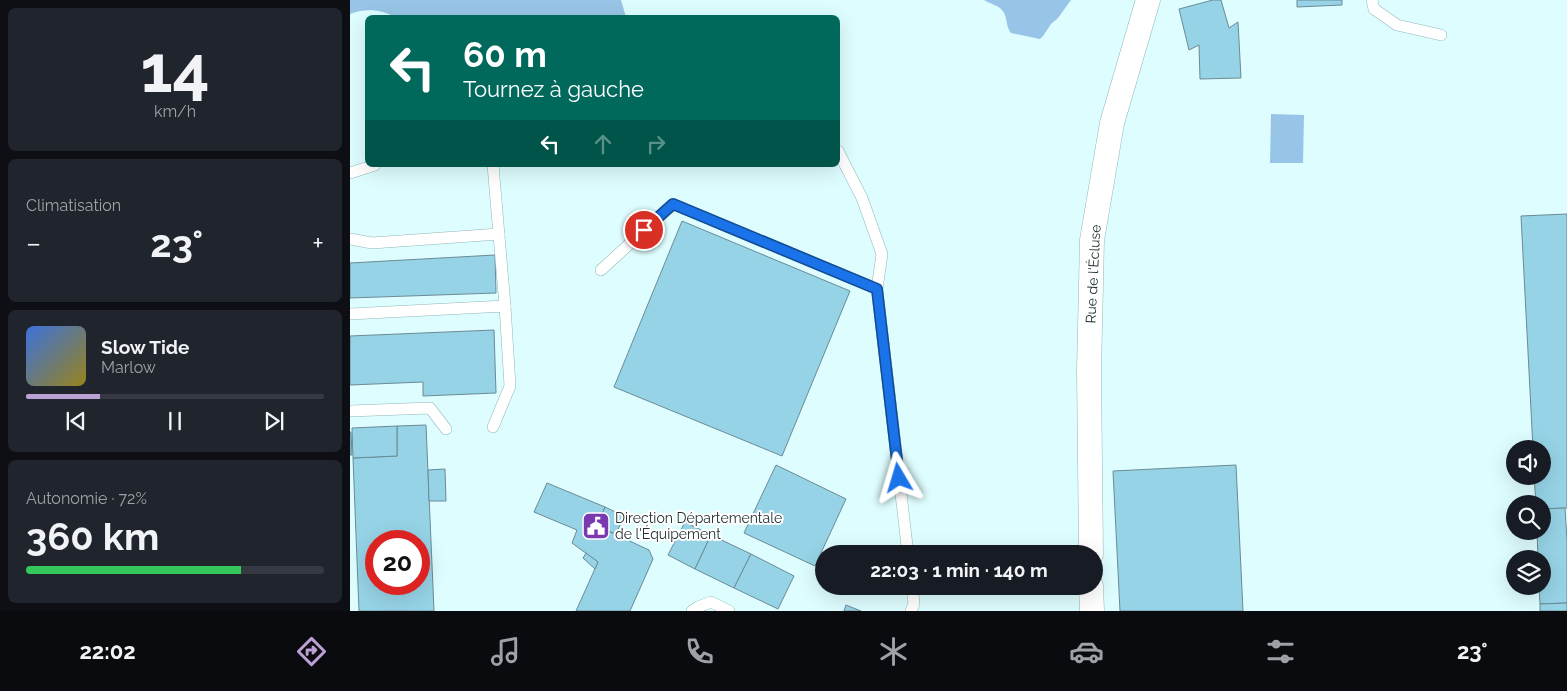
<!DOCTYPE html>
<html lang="fr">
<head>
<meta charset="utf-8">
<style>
  :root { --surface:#171b24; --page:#20242c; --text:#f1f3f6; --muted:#9ea1a6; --line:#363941; --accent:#bba0d6 }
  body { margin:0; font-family:Raleway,sans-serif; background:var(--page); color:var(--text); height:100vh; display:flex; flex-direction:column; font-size:19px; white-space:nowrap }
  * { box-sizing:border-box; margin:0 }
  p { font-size:16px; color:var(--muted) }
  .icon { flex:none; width:28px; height:28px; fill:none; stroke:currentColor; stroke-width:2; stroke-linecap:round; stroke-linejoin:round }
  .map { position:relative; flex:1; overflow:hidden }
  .side { display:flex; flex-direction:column; gap:8px; padding:8px; background:#0d0f14; width:350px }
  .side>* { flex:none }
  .banner { position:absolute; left:15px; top:15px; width:475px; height:152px; border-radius:8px; box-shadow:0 5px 20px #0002; background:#00695c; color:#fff; overflow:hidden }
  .controls { position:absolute; left:1156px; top:440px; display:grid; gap:10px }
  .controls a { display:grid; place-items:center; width:45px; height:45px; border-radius:50%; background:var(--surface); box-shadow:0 5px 20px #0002; font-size:25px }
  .speed { position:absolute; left:15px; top:530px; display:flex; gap:10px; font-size:25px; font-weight:700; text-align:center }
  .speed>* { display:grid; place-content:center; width:65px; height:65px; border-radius:50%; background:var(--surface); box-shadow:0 5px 20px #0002; line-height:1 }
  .speed .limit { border:8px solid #d22; background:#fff; color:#111 }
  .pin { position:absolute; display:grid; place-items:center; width:42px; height:42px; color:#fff; margin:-21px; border:2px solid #fff; border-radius:50%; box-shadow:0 1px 5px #0007 }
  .me { position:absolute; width:55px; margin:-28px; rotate:353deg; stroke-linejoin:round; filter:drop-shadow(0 0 4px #0008) }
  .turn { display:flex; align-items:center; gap:18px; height:105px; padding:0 15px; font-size:22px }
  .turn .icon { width:65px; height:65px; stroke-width:2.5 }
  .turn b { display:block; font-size:35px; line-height:42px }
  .lanes { display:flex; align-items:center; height:48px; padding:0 15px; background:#0003; justify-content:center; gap:25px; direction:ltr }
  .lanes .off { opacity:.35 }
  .big { font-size:38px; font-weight:700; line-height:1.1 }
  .side .card { flex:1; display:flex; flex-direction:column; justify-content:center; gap:8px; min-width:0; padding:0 18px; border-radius:8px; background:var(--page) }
  .side .dial { align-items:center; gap:0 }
  .dial b { font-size:65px; line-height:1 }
  .song { display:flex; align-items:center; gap:15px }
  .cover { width:60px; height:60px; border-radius:8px; background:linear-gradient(135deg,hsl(220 70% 55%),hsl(50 70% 35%)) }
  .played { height:5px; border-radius:2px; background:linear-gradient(90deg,var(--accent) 25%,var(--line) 25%) }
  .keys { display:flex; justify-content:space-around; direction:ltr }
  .heat { display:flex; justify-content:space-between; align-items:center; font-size:28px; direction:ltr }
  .charge { height:8px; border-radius:4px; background:linear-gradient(90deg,#34c759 72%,var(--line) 0) }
  .trip { position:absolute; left:465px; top:545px; width:288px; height:50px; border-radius:25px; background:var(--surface); box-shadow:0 5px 20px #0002; font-weight:700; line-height:50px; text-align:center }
  .tabs { display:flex; height:80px; justify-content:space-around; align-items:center; background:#090b0e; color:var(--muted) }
  .tabs .icon { width:35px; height:35px }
  .tabs .current { color:var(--accent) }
  .tabs b { font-size:22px; color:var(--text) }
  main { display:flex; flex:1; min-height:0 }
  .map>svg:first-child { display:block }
</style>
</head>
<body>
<main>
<section class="side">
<div class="card dial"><b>14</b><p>km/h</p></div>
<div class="card"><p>Climatisation</p>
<div class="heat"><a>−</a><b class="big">23°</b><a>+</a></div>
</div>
<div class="card">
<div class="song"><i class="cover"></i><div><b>Slow Tide</b><p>Marlow</p></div></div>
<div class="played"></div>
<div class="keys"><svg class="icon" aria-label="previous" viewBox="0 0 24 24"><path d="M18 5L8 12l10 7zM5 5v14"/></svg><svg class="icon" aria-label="pause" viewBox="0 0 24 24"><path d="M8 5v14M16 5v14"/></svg><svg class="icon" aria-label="next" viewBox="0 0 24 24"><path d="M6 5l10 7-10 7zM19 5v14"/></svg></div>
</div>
<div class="card"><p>Autonomie · 72%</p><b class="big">360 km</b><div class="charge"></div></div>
</section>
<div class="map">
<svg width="1217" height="611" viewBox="0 0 1217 611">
  <rect width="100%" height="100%" fill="#defdfe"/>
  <!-- water -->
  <g fill="#98c5e7">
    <path d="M0,0H271L276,17H44C33,9 13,8 0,14Z"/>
    <path d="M634,0H721L708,18L701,24L693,36L690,39L661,33C655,26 658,16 652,10C648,5 640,4 634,0Z"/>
    <polygon points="921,114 954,115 953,163 920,163"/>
  </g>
  <!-- building -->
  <g fill="#96d3e6" stroke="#6a8b96" fill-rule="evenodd">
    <polygon points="863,0 871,0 879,28 888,22 891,78 850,79 849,45 839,50 829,9"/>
    <polygon points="947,0 992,0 992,5 947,7"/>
    <polygon points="1217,214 1217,508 1192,509 1192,504 1186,504 1184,476 1192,476 1192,449 1183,449 1171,216"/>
    <polygon points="332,221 500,291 432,456 264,387"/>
    <polygon points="145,255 146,293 0,298 0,263"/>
    <polygon points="144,330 146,393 73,396 73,382 0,385 0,336"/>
    <path d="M76,425L84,611H9L3,458L47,456V426ZM26,541H69V584H26Z"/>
    <polygon points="47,426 47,456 3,458 2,428"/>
    <polygon points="0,432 1,432 2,455 0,455"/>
    <polygon points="426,465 496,499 465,566 394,533"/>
    <polygon points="886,465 893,611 770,611 763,471"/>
    <polygon points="95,469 96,501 79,501 78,470"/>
    <polygon points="197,483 255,507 247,526 299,550 303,559 280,611 226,611 248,562 222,543 227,530 184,512"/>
    <polygon points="255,507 274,516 266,534 247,526"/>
    <polygon points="1215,508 1217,541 1217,603 1190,604 1189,586 1192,586 1192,559 1188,559 1187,531 1192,531 1192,509"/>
    <polygon points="335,522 361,535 345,569 318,555"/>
    <polygon points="361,535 401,554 384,588 345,569"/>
    <polygon points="236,553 248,562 245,569 233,558"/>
    <polygon points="401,554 444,576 428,609 384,588"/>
    <polygon points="1217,603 1217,611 1190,611 1190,604"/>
    <polygon points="496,605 511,611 494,611"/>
  </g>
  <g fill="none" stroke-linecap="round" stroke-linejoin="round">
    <!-- service casing -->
    <g stroke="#91b7b8" stroke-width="12">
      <g id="service">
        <polyline points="1022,0 1024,9 1047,25 1091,35"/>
        <polyline points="488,151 512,198 532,254 527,289 558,554"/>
        <polyline points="143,165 155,306"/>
        <polyline points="0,173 25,165"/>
        <polyline points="0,239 22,243 149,234"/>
        <polyline points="251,270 323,204 527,289"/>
        <polyline points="0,314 155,306 160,386 143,427"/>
        <polyline points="0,411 80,408 96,429"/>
        <polyline points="342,611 348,607 361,602 379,611"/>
        <polyline points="561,611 564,604 562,586"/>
      </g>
    </g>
    <!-- minor casing -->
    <g stroke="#91b7b8" stroke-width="25">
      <g id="minor">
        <polyline points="741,554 739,370 742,240 762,123 798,0"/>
        <polyline points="741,586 742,611"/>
      </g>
    </g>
    <!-- service -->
    <use href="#service" stroke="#fff" stroke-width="11"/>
    <!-- minor -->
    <use href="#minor" stroke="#fff" stroke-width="24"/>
  </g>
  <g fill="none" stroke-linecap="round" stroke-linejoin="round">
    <!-- route casing -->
    <g stroke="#114b97" stroke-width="12">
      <polyline id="route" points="294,230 323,204 527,289 549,478"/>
    </g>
    <!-- route -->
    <use href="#route" stroke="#1a73e8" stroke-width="9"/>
  </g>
  <!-- icons -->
  <defs>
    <g id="civic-square" transform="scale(1.4375)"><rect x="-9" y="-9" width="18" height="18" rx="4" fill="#793aaf" stroke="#fff"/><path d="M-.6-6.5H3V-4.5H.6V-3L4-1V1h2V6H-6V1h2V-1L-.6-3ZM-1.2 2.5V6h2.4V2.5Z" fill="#fff"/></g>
  </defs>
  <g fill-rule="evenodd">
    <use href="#civic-square" x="246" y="526"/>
  </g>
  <g text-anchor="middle" stroke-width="4" stroke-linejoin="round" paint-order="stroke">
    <!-- street labels -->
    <g font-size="14" fill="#223132" stroke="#fff">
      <text transform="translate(743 274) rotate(-87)" y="5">Rue de l'Écluse</text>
    </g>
    <!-- poi labels -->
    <g font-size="14" fill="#223132" stroke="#fff" text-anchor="start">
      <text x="265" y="523">Direction Départementale<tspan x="265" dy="16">de l'Équipement</tspan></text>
    </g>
  </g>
</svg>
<div class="controls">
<a><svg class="icon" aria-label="sound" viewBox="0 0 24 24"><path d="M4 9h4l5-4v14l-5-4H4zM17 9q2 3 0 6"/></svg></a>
<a><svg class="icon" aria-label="search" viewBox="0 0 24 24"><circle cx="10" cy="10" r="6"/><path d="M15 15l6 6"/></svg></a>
<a><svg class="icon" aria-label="layers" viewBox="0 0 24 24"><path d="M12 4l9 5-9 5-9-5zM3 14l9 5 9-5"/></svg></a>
</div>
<div class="speed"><div class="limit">20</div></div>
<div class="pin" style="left:294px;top:230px;background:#d93025"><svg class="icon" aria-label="arrive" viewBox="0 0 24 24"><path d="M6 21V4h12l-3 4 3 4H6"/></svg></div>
<svg class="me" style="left:549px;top:478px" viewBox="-20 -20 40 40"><path d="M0-17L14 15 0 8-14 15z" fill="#1a73e8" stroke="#fff" stroke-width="4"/></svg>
<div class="trip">22:03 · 1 min · 140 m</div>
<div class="banner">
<div class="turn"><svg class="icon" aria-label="left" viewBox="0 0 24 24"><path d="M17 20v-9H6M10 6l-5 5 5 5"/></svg><div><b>60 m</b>Tournez à gauche</div></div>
<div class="lanes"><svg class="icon" aria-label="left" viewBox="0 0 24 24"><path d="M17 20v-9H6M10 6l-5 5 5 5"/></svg><svg class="icon off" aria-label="ahead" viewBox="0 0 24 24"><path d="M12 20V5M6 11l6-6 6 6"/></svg><svg class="icon off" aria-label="right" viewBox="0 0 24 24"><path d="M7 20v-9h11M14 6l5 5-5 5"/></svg></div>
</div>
</div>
</main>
<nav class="tabs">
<b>22:02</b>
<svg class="icon current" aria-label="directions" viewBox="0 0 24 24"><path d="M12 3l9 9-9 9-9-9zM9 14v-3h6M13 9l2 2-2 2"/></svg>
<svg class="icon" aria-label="music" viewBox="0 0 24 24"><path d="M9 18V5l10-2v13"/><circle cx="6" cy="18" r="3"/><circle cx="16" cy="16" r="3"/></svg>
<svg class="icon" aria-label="phone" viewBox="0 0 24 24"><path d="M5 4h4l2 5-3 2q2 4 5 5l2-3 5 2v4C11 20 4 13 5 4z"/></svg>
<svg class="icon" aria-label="climate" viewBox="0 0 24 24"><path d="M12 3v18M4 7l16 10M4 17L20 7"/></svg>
<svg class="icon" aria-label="car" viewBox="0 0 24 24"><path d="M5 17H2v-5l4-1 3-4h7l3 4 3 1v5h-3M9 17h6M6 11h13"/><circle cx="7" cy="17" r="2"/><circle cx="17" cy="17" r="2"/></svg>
<svg class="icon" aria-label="filters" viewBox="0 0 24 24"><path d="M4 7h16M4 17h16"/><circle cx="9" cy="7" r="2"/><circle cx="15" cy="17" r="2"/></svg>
<b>23°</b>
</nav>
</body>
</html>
